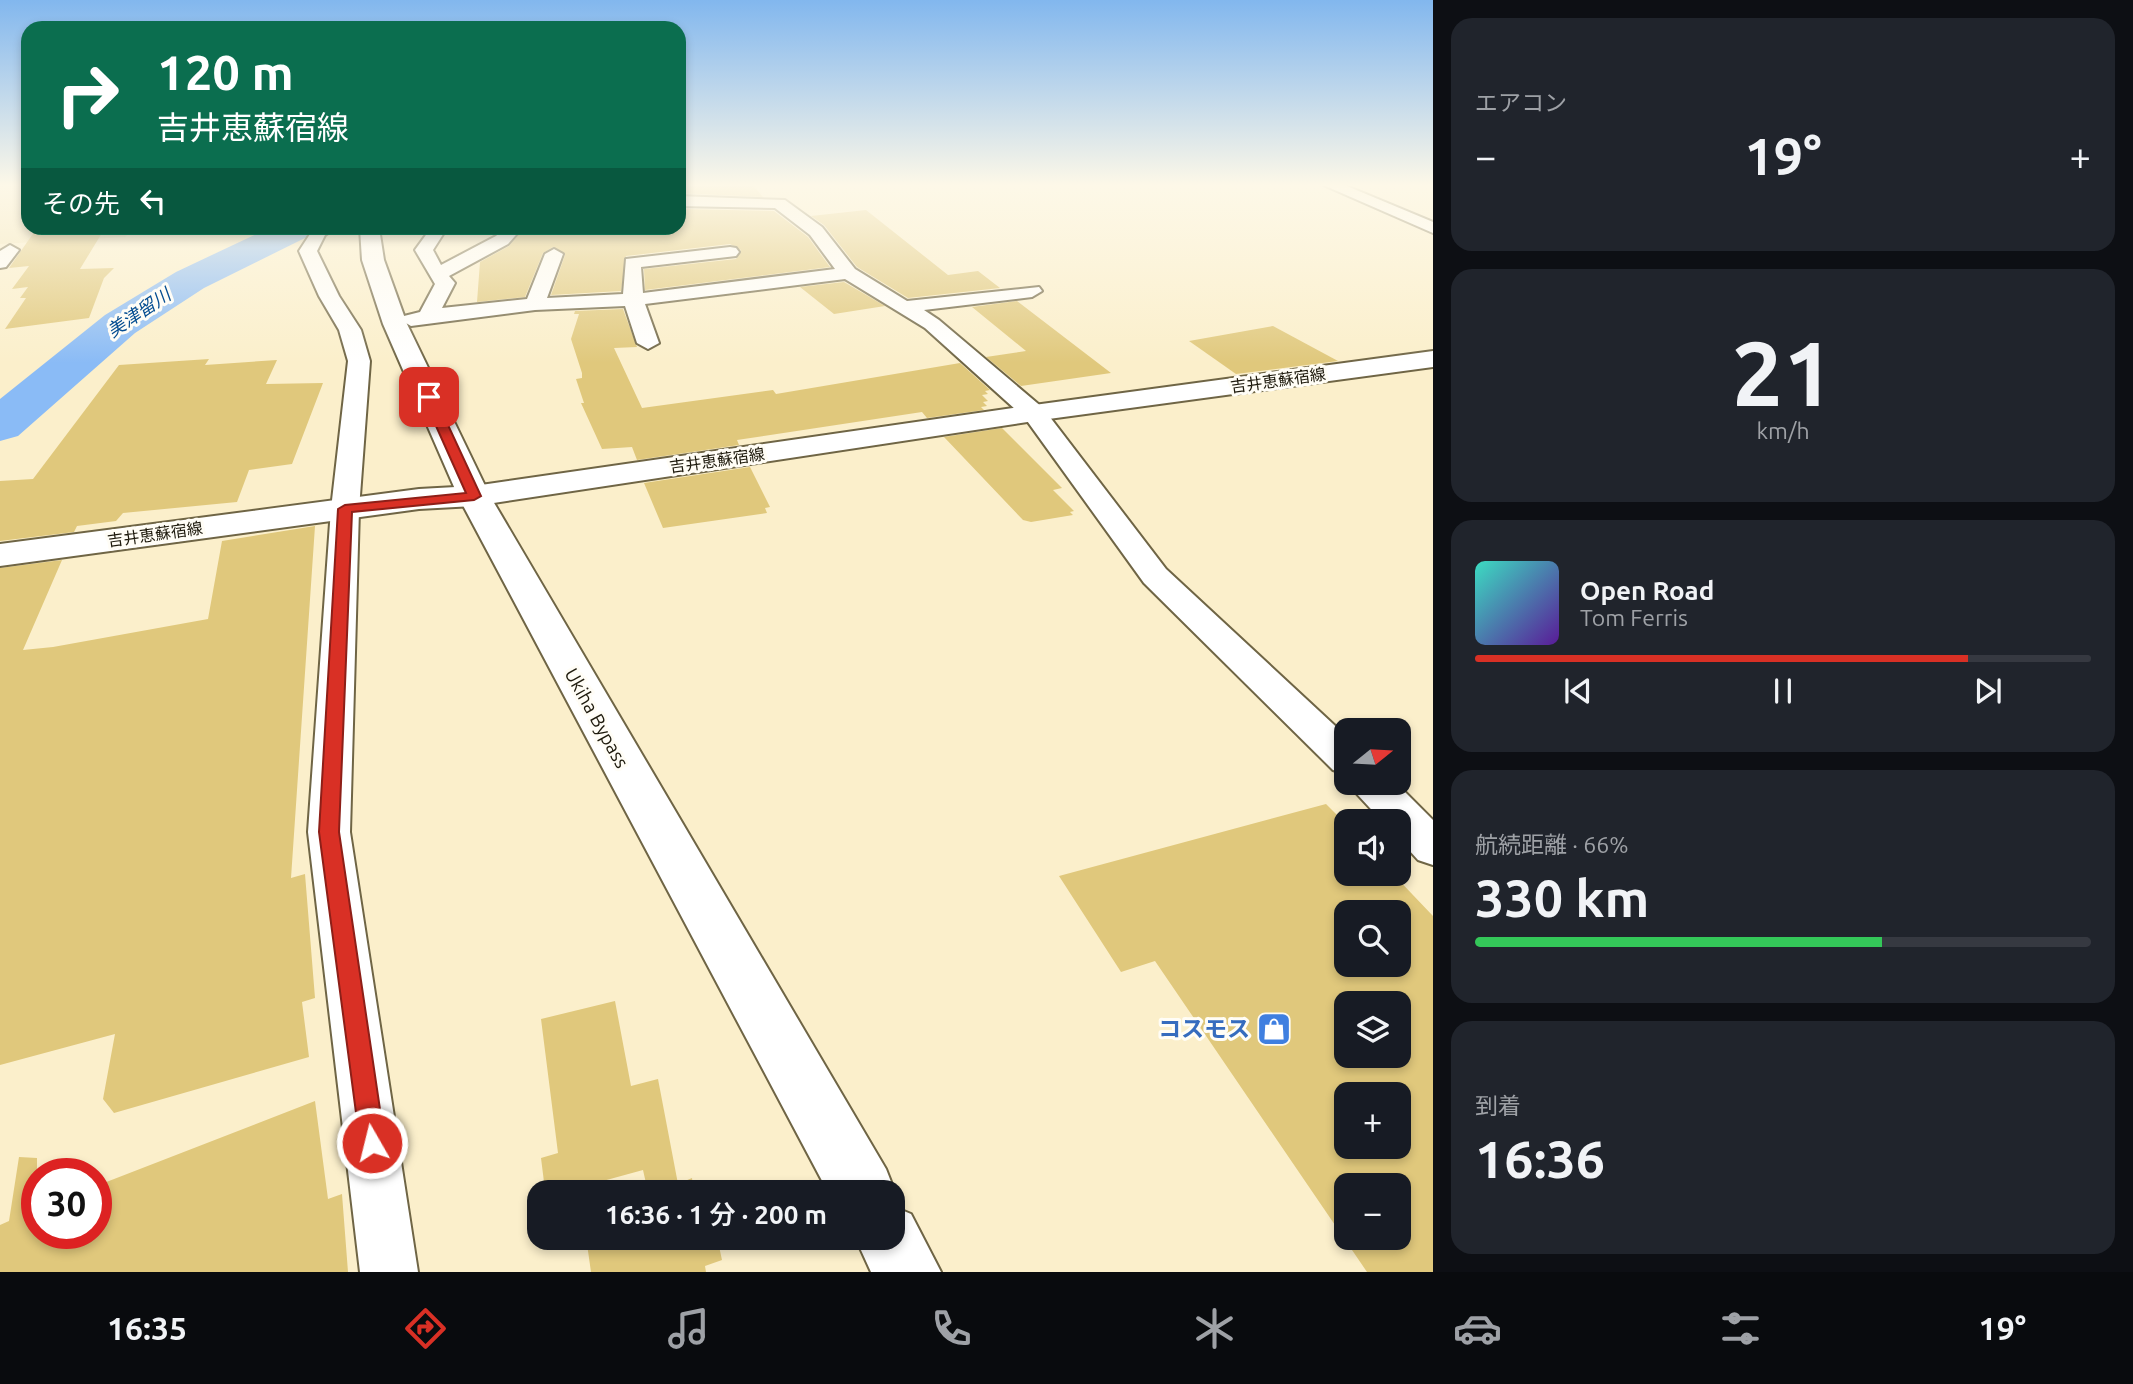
<!DOCTYPE html>
<html lang="ja">
<head>
<meta charset="utf-8">
<style>
  :root { --surface:#171b24; --page:#20242c; --text:#f1f3f6; --muted:#9ea1a6; --line:#363941; --accent:#d93025 }
  body { margin:0; font-family:Ubuntu,"Noto Sans JP",sans-serif; background:var(--page); color:var(--text); height:100vh; display:flex; flex-direction:column; font-size:26px; white-space:nowrap }
  * { box-sizing:border-box; margin:0 }
  p { font-size:23px; color:var(--muted) }
  .icon { flex:none; width:38px; height:38px; fill:none; stroke:currentColor; stroke-width:2; stroke-linecap:round; stroke-linejoin:round }
  .map { position:relative; flex:1; overflow:hidden }
  .sheet { display:flex; flex-direction:column; gap:18px; padding:18px; background:#0d0f14; width:700px }
  .sheet>* { flex:none }
  .top-card { position:absolute; left:21px; top:21px; width:665px; height:214px; border-radius:21px; box-shadow:0 4px 10px #0003; background:#0b6e4f; color:#fff; overflow:hidden }
  .needle { width:46px; rotate:72deg }
  .buttons { position:absolute; left:1334px; top:718px; display:grid; gap:14px }
  .buttons a { display:grid; place-items:center; width:77px; height:77px; border-radius:14px; background:var(--surface); box-shadow:0 4px 10px #0003; font-size:35px }
  .speed { position:absolute; left:21px; top:1158px; display:flex; gap:14px; font-size:35px; font-weight:700; text-align:center }
  .speed>* { display:grid; place-content:center; width:91px; height:91px; border-radius:50%; background:var(--surface); box-shadow:0 4px 10px #0003; line-height:1 }
  .speed .limit { border:10px solid #d22; background:#fff; color:#111 }
  .pin { position:absolute; display:grid; place-items:center; width:60px; height:60px; color:#fff; margin:-30px; border-radius:14px; box-shadow:0 4px 10px #0006 }
  .me { position:absolute; width:77px; margin:-38px; rotate:352deg; stroke-linejoin:round; filter:drop-shadow(0 0 5px #0008) }
  .turn { display:flex; align-items:center; gap:24px; height:147px; padding:0 21px; font-size:32px }
  .turn .icon { width:91px; height:91px; stroke-width:2.5 }
  .turn b { display:block; font-size:49px; line-height:60px }
  .then { display:flex; align-items:center; height:66px; padding:0 21px; background:#0003; gap:14px; font-size:26px }
  .big { font-size:52px; font-weight:600; line-height:1.1 }
  .sheet .card { flex:1; display:flex; flex-direction:column; justify-content:center; gap:10px; min-width:0; padding:0 24px; border-radius:21px; background:var(--page) }
  .sheet .dial { align-items:center; gap:0 }
  .dial b { font-size:91px; line-height:1 }
  .song { display:flex; align-items:center; gap:21px }
  .cover { width:84px; height:84px; border-radius:10px; background:linear-gradient(135deg,hsl(170 70% 55%),hsl(270 70% 35%)) }
  .played { height:7px; border-radius:4px; background:linear-gradient(90deg,var(--accent) 80%,var(--line) 80%) }
  .keys { display:flex; justify-content:space-around; direction:ltr }
  .heat { display:flex; justify-content:space-between; align-items:center; font-size:38px; direction:ltr }
  .charge { height:10px; border-radius:5px; background:linear-gradient(90deg,#34c759 66%,var(--line) 0) }
  .trip { position:absolute; left:527px; top:1180px; width:378px; height:70px; border-radius:21px; background:var(--surface); box-shadow:0 4px 10px #0003; font-weight:600; line-height:70px; text-align:center }
  .menu { display:flex; height:112px; justify-content:space-around; align-items:center; background:#090b0e; color:var(--muted) }
  .menu .icon { width:49px; height:49px }
  .menu .active { color:var(--accent) }
  .menu b { font-size:32px; color:var(--text) }
  main { display:flex; flex:1; min-height:0 }
  .map>svg:first-child { display:block }
</style>
</head>
<body>
<main>
<div class="map">
<svg width="1433" height="1272" viewBox="0 0 1433 1272">
  <rect width="100%" height="100%" fill="#fbefcb"/>
  <!-- built -->
  <polygon fill="#f2e5b9" points="0,184 28,184 28,228 166,228 133,230 125,237 0,244"/>
  <g fill="none" stroke-linecap="round" stroke-linejoin="round">
    <!-- river -->
    <polygon fill="#8abbf6" fill-rule="evenodd" points="269,228 314,228 309,236 204,288 135,333 18,436 0,441 0,399 105,315 176,272"/>
  </g>
  <!-- building -->
  <g fill="#e0c87c" fill-rule="evenodd">
    <polygon points="685,184 752,184 763,197 679,193"/>
    <polygon points="679,209 774,211 808,237 830,267 645,290 644,269 736,259 741,250 730,244 626,256 621,291 551,295 565,255 553,247 543,253 525,297 477,302 480,262 509,246 524,228 679,228"/>
    <polygon points="866,210 948,275 978,271 1000,288 908,298 857,267 824,225 811,216"/>
    <polygon points="37,228 105,228 80,269 114,268 104,278 89,318 5,329 26,298 20,298 28,287 12,289 29,266 9,268"/>
    <polygon points="844,282 885,306 834,314 800,287"/>
    <polygon points="1017,301 1111,373 1021,386 986,357 1026,351 972,307"/>
    <polygon points="623,309 637,347 614,348 642,408 773,390 776,394 960,363 990,390 985,391 988,394 982,395 988,401 983,402 987,406 981,407 984,410 927,418 922,412 737,440 739,445 637,460 632,447 602,449 581,403 584,403 576,379 582,378 582,373 571,339 579,314 574,314 575,311"/>
    <polygon points="1273,326 1338,361 1236,374 1189,341"/>
    <polygon points="209,359 205,365 277,360 266,384 323,383 292,464 249,470 237,502 123,513 116,521 77,526 74,532 0,541 0,481 33,479 119,365"/>
    <polygon points="1002,428 1062,488 1053,490 1074,511 1070,512 1073,515 1031,522 1023,520 944,437"/>
    <polygon points="750,467 770,507 765,508 767,513 663,528 644,483"/>
    <polygon points="315,526 291,878 305,874 315,998 302,1002 309,1057 114,1113 103,1099 115,1034 0,1065 0,568 62,560 23,650 53,647 208,619 222,541"/>
    <path d="M1326,804L1346,824V873H1392L1433,916V1272H1367L1155,961L1121,972L1059,876ZM1346,912H1398V964H1346ZM1346,1003H1398V1055H1346ZM1346,1094H1398V1146H1346ZM1346,1185H1398V1237H1346Z"/>
    <polygon points="615,1001 631,1086 658,1079 678,1184 692,1178 693,1187 705,1183 707,1192 648,1192 643,1170 570,1190 569,1184 545,1190 541,1158 558,1153 541,1019"/>
    <polygon points="315,1101 328,1199 342,1194 348,1272 0,1272 0,1225 9,1221 19,1157 37,1158 37,1234 96,1234 96,1186"/>
    <polygon points="586,1237 717,1237 722,1260 705,1266 706,1272 591,1272"/>
  </g>
  <g fill="none" stroke-linecap="round" stroke-linejoin="round">
    <!-- street casing -->
    <g stroke="#6f6545" stroke-width="4">
      <g id="street">
        <polygon points="1321,184 1342,184 1433,222 1433,233"/>
        <polygon points="679,196 785,200 822,227 855,269 907,301 1039,287 1042,291 1032,297 924,310 939,320 1043,408 1166,569 1346,736 1346,774 1333,770 1144,583 1025,418 925,328 845,279 645,304 659,343 648,349 637,343 625,306 535,310 411,326 401,320 404,316 420,312 435,284 415,250 431,228 447,228 433,250 441,265 496,236 505,228 522,228 508,244 449,276 455,283 442,308 527,299 545,254 554,249 563,254 547,298 623,294 626,259 730,247 736,248 739,252 736,256 641,267 643,293 835,269 810,235 775,208 679,206"/>
        <polygon points="314,228 335,228 325,235 317,251 339,296 361,330 370,361 359,509 350,832 418,1272 360,1272 308,832 331,509 348,361 339,330 319,296 299,251"/>
        <polygon points="10,245 19,250 6,267 0,268 0,251"/>
        <polygon points="1351,782 1395,782 1433,820 1433,865 1418,860 1398,838 1398,821 1382,821 1356,793"/>
      </g>
    </g>
    <!-- secondary casing -->
    <g stroke="#6f6545" stroke-width="4">
      <polygon id="secondary" points="1433,351 1433,367 1034,421 474,506 419,509 0,566 0,544 419,489 474,486 1034,405"/>
    </g>
    <!-- highway casing -->
    <g stroke="#6f6545" stroke-width="4">
      <g id="highway">
        <polygon points="360,228 379,228 384,260 407,324 490,496 886,1169 895,1192 892,1198 892,1192 828,1192 458,496 383,324 362,260"/>
        <polygon points="892,1206 911,1214 941,1272 871,1272 855,1237 892,1237"/>
      </g>
    </g>
    <!-- street -->
    <use href="#street" fill="#fff" fill-rule="evenodd"/>
    <!-- secondary -->
    <use href="#secondary" fill="#fff" fill-rule="evenodd"/>
    <!-- highway -->
    <use href="#highway" fill="#fff" fill-rule="evenodd"/>
  </g>
  <!-- sky -->
  <linearGradient id="sky" x2="0" y2="1"><stop stop-color="#82b7ee"/><stop offset="0.51" stop-color="#fdf8e8"/><stop offset="1" stop-color="#fdf8e8" stop-opacity="0"/></linearGradient>
  <rect width="1433" height="363" fill="url(#sky)"/>
  <!-- route -->
  <polygon fill="#d93025" stroke="#8d1f18" stroke-width="2" points="429,394 435,397 481,496 474,500 352,512 339,832 385,1143 381,1152 372,1156 363,1152 360,1143 319,832 338,509 345,505 466,493 423,397"/>
  <!-- icons -->
  <defs>
    <g id="shop-square" transform="scale(1.75)"><rect x="-9" y="-9" width="18" height="18" rx="4" fill="#3f7fe0" stroke="#fffdf6"/><path d="M-5-2.5h2.3a2.7 3.5 0 0 1 5.4 0H5L5.5 6h-11ZM-1.5-2.5h3a1.5 2.3 0 0 0-3 0Z" fill="#fff"/></g>
  </defs>
  <g fill-rule="evenodd">
    <use href="#shop-square" x="1274" y="1029"/>
  </g>
  <g text-anchor="middle" stroke-width="6" stroke-linejoin="round" paint-order="stroke">
    <!-- far-street labels -->
    <g font-size="16" fill="#1d190c" stroke="#fffdf6">
      <text transform="translate(1278 380) rotate(-8)" y="6">吉井恵蘇宿線</text>
      <text transform="translate(717 460) rotate(-8)" y="6">吉井恵蘇宿線</text>
      <text transform="translate(155 534) rotate(-8)" y="6">吉井恵蘇宿線</text>
    </g>
    <!-- far-water labels -->
    <g font-size="18" font-style="italic" fill="#044d91" stroke="#fffdf6">
      <text transform="translate(139 313) rotate(-34)" y="6">美津留川</text>
    </g>
    <!-- street labels -->
    <g font-size="19" fill="#1d190c" stroke="#fffdf6">
      <text transform="translate(597 718) rotate(61)" y="7">Ukiha Bypass</text>
    </g>
    <!-- near-shop labels -->
    <g font-size="23" font-weight="bold" fill="#366cbe" stroke="#fffdf6" text-anchor="end">
      <text x="1250" y="1037">コスモス</text>
    </g>
  </g>
</svg>
<div class="buttons">
<a><svg class="needle" viewBox="-14 -14 28 28"><path d="M0-13l5 13h-10z" fill="#e53935"/><path d="M0 13l5-13h-10z" fill="#9ea1a6"/></svg></a>
<a><svg class="icon" aria-label="sound" viewBox="0 0 24 24"><path d="M4 9h4l5-4v14l-5-4H4zM17 9q2 3 0 6"/></svg></a>
<a><svg class="icon" aria-label="search" viewBox="0 0 24 24"><circle cx="10" cy="10" r="6"/><path d="M15 15l6 6"/></svg></a>
<a><svg class="icon" aria-label="layers" viewBox="0 0 24 24"><path d="M12 4l9 5-9 5-9-5zM3 14l9 5 9-5"/></svg></a>
<a>+</a>
<a>−</a>
</div>
<div class="speed"><div class="limit">30</div></div>
<div class="pin" style="left:429px;top:397px;background:#d93025"><svg class="icon" aria-label="arrive" viewBox="0 0 24 24"><path d="M6 21V4h12l-3 4 3 4H6"/></svg></div>
<svg class="me" style="left:372px;top:1143px" viewBox="-20 -20 40 40"><circle r="17" fill="#d93025" stroke="#fff" stroke-width="3"/><path d="M0-11L8 9 0 5-8 9z" fill="#fff"/></svg>
<div class="trip">16:36 · 1 分 · 200 m</div>
<div class="top-card">
<div class="turn"><svg class="icon" aria-label="right" viewBox="0 0 24 24"><path d="M7 20v-9h11M14 6l5 5-5 5"/></svg><div><b>120 m</b>吉井恵蘇宿線</div></div>
<div class="then">その先<svg class="icon" aria-label="left" viewBox="0 0 24 24"><path d="M17 20v-9H6M10 6l-5 5 5 5"/></svg></div>
</div>
</div>
<section class="sheet">
<div class="card"><p>エアコン</p>
<div class="heat"><a>−</a><b class="big">19°</b><a>+</a></div>
</div>
<div class="card dial"><b>21</b><p>km/h</p></div>
<div class="card">
<div class="song"><i class="cover"></i><div><b>Open Road</b><p>Tom Ferris</p></div></div>
<div class="played"></div>
<div class="keys"><svg class="icon" aria-label="previous" viewBox="0 0 24 24"><path d="M18 5L8 12l10 7zM5 5v14"/></svg><svg class="icon" aria-label="pause" viewBox="0 0 24 24"><path d="M8 5v14M16 5v14"/></svg><svg class="icon" aria-label="next" viewBox="0 0 24 24"><path d="M6 5l10 7-10 7zM19 5v14"/></svg></div>
</div>
<div class="card"><p>航続距離 · 66%</p><b class="big">330 km</b><div class="charge"></div></div>
<div class="card"><p>到着</p><b class="big">16:36</b></div>
</section>
</main>
<nav class="menu">
<b>16:35</b>
<svg class="icon active" aria-label="directions" viewBox="0 0 24 24"><path d="M12 3l9 9-9 9-9-9zM9 14v-3h6M13 9l2 2-2 2"/></svg>
<svg class="icon" aria-label="music" viewBox="0 0 24 24"><path d="M9 18V5l10-2v13"/><circle cx="6" cy="18" r="3"/><circle cx="16" cy="16" r="3"/></svg>
<svg class="icon" aria-label="phone" viewBox="0 0 24 24"><path d="M5 4h4l2 5-3 2q2 4 5 5l2-3 5 2v4C11 20 4 13 5 4z"/></svg>
<svg class="icon" aria-label="climate" viewBox="0 0 24 24"><path d="M12 3v18M4 7l16 10M4 17L20 7"/></svg>
<svg class="icon" aria-label="car" viewBox="0 0 24 24"><path d="M5 17H2v-5l4-1 3-4h7l3 4 3 1v5h-3M9 17h6M6 11h13"/><circle cx="7" cy="17" r="2"/><circle cx="17" cy="17" r="2"/></svg>
<svg class="icon" aria-label="filters" viewBox="0 0 24 24"><path d="M4 7h16M4 17h16"/><circle cx="9" cy="7" r="2"/><circle cx="15" cy="17" r="2"/></svg>
<b>19°</b>
</nav>
</body>
</html>
